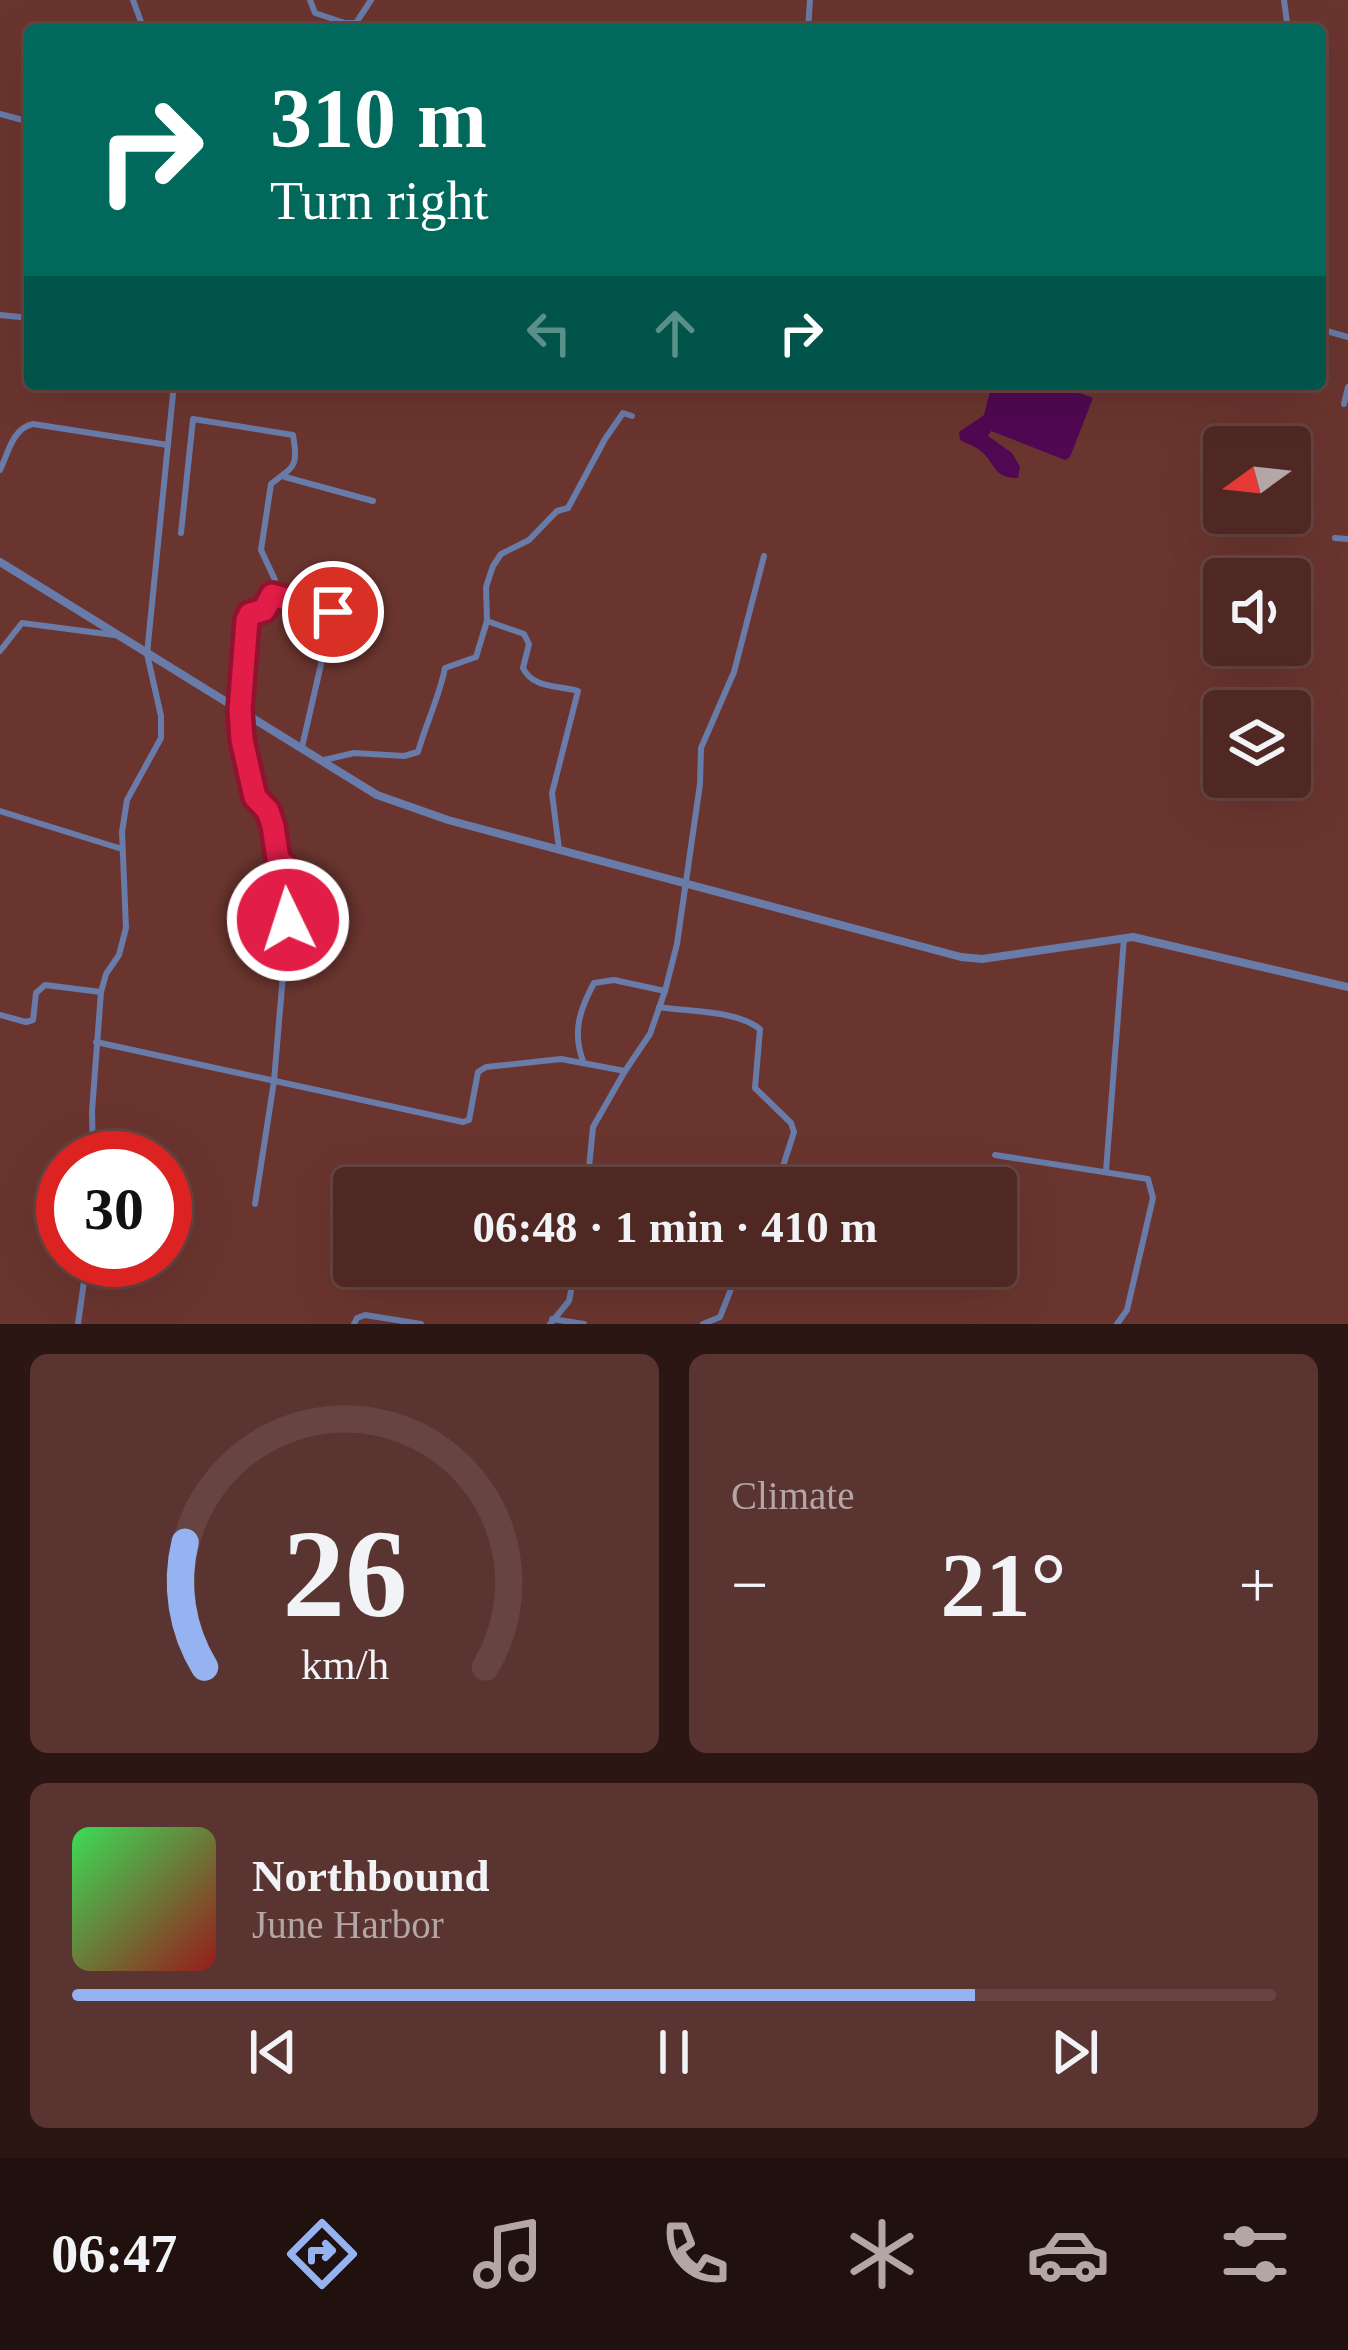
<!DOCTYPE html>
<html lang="en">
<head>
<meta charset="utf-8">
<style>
  :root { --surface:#502823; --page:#5a3430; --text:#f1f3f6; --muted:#b4a6a6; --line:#674441; --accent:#95b2f1 }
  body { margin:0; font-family:Georgia,serif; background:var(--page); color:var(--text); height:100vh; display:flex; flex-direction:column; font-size:45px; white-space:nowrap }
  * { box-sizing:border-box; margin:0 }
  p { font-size:39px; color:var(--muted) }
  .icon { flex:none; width:66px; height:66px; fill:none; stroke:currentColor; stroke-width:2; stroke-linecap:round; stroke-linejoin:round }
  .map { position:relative; height:1324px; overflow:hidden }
  .panel { display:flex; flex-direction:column; gap:30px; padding:30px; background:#2c1613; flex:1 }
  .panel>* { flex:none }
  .guide { position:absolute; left:24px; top:24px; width:1302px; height:366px; border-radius:12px; box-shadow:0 12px 48px #0002,0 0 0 3px var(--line); background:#00695c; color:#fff; overflow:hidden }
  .needle { width:78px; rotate:255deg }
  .controls { position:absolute; left:1203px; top:426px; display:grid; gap:24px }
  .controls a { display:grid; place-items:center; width:108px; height:108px; border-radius:12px; background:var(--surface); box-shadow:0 12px 48px #0002,0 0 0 3px var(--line); font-size:60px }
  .speed { position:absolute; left:36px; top:1131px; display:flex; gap:24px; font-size:60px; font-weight:700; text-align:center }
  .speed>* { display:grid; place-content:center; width:156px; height:156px; border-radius:50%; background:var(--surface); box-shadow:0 12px 48px #0002,0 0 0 3px var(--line); line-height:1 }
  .speed .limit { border:18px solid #d22; background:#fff; color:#111 }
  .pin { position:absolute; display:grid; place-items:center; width:102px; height:102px; color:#fff; margin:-51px; border:6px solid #fff; border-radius:50%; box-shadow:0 3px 12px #0007 }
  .me { position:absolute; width:132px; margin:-66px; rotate:356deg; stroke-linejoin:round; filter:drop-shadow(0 0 9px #0008) }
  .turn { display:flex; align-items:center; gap:42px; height:252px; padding:0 48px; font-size:54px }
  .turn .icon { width:156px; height:156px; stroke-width:2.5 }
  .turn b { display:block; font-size:84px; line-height:102px }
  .lanes { display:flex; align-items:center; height:114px; padding:0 48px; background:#0003; justify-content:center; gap:60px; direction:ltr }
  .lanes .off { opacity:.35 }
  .big { font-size:90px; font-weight:800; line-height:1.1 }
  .panel .widget { flex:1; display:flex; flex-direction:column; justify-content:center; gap:18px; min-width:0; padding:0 42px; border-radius:18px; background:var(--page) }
  .panel .dial { align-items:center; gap:0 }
  .dial svg { height:312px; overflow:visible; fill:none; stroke:var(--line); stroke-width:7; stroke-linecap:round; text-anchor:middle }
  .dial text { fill:var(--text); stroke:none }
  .song { display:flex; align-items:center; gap:36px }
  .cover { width:144px; height:144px; border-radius:18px; background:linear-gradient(135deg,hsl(130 70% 55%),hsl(0 70% 35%)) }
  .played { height:12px; border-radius:6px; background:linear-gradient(90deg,var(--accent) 75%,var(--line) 75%) }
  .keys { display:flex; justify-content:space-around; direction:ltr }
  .heat { display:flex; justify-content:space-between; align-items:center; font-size:66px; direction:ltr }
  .panel .tiles { flex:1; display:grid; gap:30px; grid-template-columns:1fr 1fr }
  .widget:last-child { grid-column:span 2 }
  .trip { position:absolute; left:333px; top:1167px; width:684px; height:120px; border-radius:12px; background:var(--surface); box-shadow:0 12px 48px #0002,0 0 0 3px var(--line); font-weight:800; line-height:120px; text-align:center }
  .tab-bar { display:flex; height:192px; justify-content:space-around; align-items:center; background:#20100e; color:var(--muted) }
  .tab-bar .icon { width:84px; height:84px }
  .tab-bar .active { color:var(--accent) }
  .tab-bar b { font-size:54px; color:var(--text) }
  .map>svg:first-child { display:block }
</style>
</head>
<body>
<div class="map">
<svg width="1348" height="1324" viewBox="0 0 1348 1324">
  <rect width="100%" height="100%" fill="#6b352f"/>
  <!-- water -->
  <path fill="#510852" d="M992,384H1055L1093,398L1070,457L1065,460L991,431L988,436L1012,453L1020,467L1018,478C992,479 996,461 978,449C973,445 966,444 960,440L959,432L984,415Z"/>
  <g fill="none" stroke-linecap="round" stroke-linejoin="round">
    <!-- minor -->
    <g stroke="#697ba9" stroke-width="6">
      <polyline points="133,0 144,30"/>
      <polyline points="310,0 315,13 345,23 356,23 371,0"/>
      <polyline points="1284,0 1288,30"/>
      <polyline points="808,30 810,0"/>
      <polyline points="0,114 30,122"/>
      <polyline points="0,315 30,318"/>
      <polyline points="1320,329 1348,337"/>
      <polyline points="1344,404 1348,387"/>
      <path d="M0,470C8,453 13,428 33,424L168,445"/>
      <polyline points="285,477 373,501"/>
      <path d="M181,533L193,419L293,435C299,469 293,466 271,484L261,550L275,580L271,603L264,610L250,614L247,620L240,709L242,740L255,797L268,811L273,826L278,859L288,867L291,880L274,1081L255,1204"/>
      <polyline points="1335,538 1348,539"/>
      <polyline points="272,595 333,612 302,747"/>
      <path d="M487,621L524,634L529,644L523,668C533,689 559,685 578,691L552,793L559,849"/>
      <polyline points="0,651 22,623 114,635"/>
      <path d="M324,760L354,753L404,756L418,752C426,723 439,698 445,668L476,657L487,621L486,587L493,566L501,554L529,540L557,511L568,508L605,439L623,413L632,416"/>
      <polyline points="0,811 122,849"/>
      <path d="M659,1007C689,1012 736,1010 760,1029L755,1088L791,1123L794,1132L776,1188"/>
      <polyline points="0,1015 26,1022 33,1020 36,993 45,985 101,992"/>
      <polyline points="96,1042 463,1122 469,1120 478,1072 486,1067 561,1059 625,1071 650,1034 665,991 677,944 700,784 701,748 734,672 764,556"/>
      <path d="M583,1061C572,1032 580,1009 594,983L614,980L665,991"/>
      <polyline points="995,1155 1148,1179 1153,1198 1127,1310 1117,1324"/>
      <polyline points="93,1158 92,1111 101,992 106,974 119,955 126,928 122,832 127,800 161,738 161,716 147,654 174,384"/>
      <polyline points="1106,1171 1124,938"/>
      <polyline points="587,1188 593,1127 625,1071"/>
      <polyline points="552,1319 584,1324"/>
      <polyline points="78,1324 87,1260"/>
      <polyline points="354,1324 357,1318 365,1315 421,1324"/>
      <polyline points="550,1324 569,1301 576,1266"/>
      <polyline points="703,1324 720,1317 740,1266"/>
    </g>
    <!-- tertiary -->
    <polyline stroke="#697ba9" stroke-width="8" points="0,562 377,795 448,820 961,957 982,959 1133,937 1348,987"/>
  </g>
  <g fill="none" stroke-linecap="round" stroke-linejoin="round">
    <!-- route casing -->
    <g stroke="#92132f" stroke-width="30">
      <path id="route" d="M288,920C290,898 297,874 278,859L273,826L268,811L255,797L242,740L240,710L247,620L250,614L264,610L272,595L333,612"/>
    </g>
    <!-- route -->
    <use href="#route" stroke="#e11d48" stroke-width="21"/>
  </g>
</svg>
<div class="controls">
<a><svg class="needle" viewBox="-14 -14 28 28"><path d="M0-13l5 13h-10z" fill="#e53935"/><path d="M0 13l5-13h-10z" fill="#b4a6a6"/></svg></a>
<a><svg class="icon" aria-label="sound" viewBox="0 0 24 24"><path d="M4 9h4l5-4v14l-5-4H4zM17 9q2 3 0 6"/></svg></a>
<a><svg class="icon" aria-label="layers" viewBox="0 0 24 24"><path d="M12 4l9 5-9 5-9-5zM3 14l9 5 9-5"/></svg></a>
</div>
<div class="speed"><div class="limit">30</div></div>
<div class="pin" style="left:333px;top:612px;background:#d93025"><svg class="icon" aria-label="arrive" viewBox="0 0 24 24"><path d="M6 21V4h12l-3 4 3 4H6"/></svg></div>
<svg class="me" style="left:288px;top:920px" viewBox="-20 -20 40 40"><circle r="17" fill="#e11d48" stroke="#fff" stroke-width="3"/><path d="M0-11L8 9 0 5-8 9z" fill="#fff"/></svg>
<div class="trip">06:48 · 1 min · 410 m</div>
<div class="guide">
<div class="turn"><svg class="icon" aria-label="right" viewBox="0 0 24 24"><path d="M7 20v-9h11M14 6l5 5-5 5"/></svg><div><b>310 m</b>Turn right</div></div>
<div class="lanes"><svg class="icon off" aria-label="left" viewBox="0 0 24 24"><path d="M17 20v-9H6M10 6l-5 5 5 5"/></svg><svg class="icon off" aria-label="ahead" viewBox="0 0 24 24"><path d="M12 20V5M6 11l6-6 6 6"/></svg><svg class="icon" aria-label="right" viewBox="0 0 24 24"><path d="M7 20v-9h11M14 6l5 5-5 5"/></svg></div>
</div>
</div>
<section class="panel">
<div class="tiles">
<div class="widget dial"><svg viewBox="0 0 100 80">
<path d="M14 69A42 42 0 1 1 86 69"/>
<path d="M14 69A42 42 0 0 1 9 37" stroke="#95b2f1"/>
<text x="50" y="56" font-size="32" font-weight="700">26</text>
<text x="50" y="72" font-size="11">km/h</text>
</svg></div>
<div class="widget"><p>Climate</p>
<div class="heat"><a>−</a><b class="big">21°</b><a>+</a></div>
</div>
<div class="widget">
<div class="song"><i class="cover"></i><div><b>Northbound</b><p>June Harbor</p></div></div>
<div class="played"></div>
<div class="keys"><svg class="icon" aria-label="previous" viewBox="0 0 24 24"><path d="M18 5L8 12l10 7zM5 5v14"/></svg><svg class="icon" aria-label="pause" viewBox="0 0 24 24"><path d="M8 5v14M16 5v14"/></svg><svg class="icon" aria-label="next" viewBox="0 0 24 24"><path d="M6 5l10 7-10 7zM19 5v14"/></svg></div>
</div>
</div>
</section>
<nav class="tab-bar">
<b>06:47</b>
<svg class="icon active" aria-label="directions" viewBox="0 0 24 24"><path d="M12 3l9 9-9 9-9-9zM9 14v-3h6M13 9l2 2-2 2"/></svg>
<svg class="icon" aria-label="music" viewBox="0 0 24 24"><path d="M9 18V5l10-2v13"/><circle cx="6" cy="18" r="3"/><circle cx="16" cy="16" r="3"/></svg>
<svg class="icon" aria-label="phone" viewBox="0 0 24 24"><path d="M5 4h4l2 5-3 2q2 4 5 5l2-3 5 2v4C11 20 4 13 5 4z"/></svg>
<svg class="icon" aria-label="climate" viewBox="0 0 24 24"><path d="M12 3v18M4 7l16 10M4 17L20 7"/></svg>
<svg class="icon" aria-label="car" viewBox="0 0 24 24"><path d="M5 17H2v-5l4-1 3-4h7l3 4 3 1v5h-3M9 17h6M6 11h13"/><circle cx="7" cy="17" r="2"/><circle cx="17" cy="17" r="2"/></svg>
<svg class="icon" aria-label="filters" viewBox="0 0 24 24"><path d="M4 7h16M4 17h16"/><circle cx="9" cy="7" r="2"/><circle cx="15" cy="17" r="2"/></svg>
</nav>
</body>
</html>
